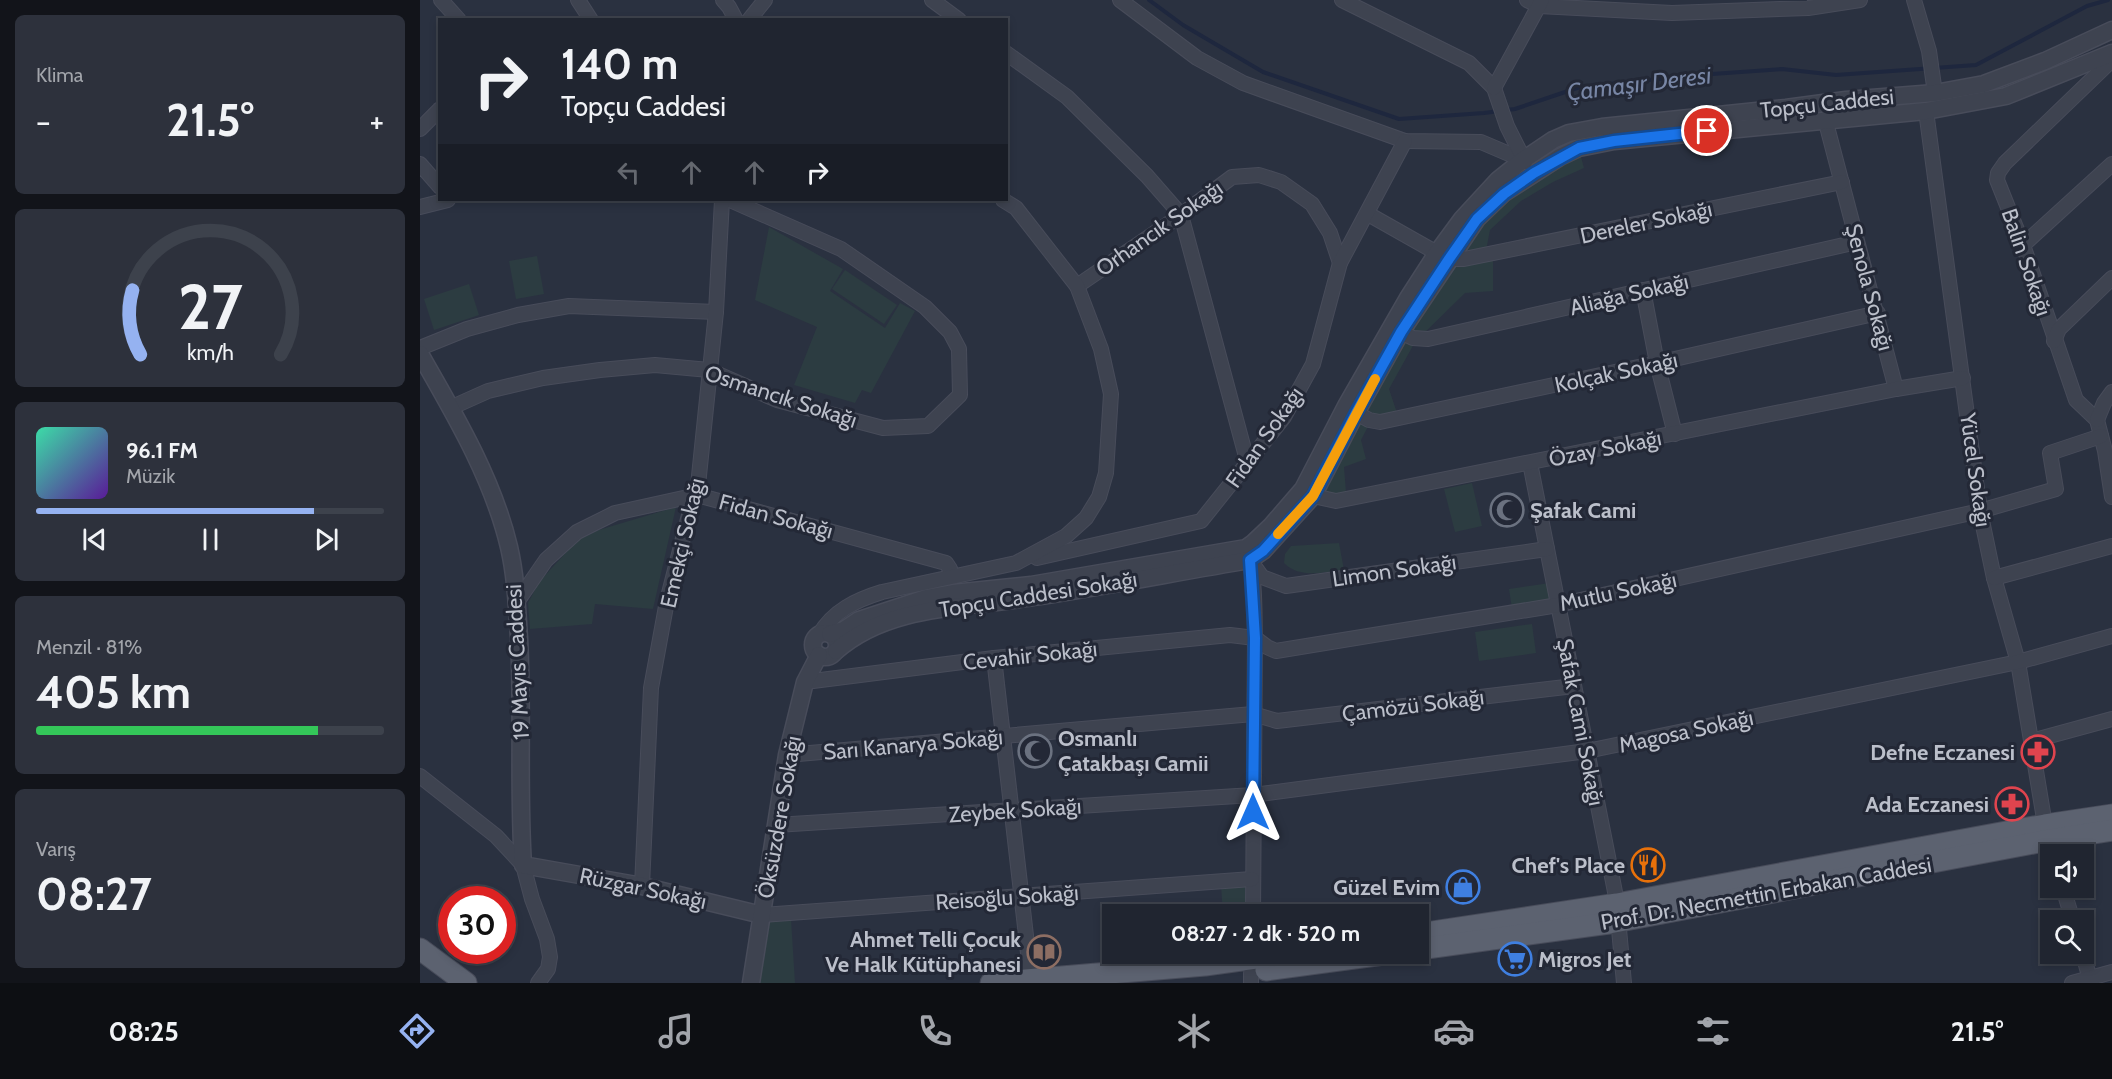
<!DOCTYPE html>
<html lang="tr">
<head>
<meta charset="utf-8">
<style>
  :root { --surface:#202530; --page:#2d313c; --text:#f1f3f6; --muted:#a2a5ab; --line:#3d424c; --accent:#95b2f1 }
  body { margin:0; font-family:Cabin,sans-serif; background:var(--page); color:var(--text); height:100vh; display:flex; flex-direction:column; font-size:22px; white-space:nowrap }
  * { box-sizing:border-box; margin:0 }
  p { font-size:20px; color:var(--muted) }
  .icon { flex:none; width:33px; height:33px; fill:none; stroke:currentColor; stroke-width:2; stroke-linecap:round; stroke-linejoin:round }
  .map { position:relative; flex:1; overflow:hidden }
  .drawer { display:flex; flex-direction:column; gap:15px; padding:15px; background:#12141a; width:420px }
  .drawer>* { flex:none }
  .hud { position:absolute; left:18px; top:18px; width:570px; height:183px; border-radius:0px; box-shadow:0 3px 9px #0003,0 0 0 2px var(--line); background:#202530; color:var(--text); overflow:hidden }
  .buttons { position:absolute; left:1620px; top:844px; display:grid; gap:12px }
  .buttons a { display:grid; place-items:center; width:54px; height:54px; border-radius:0px; background:var(--surface); box-shadow:0 3px 9px #0003,0 0 0 2px var(--line); font-size:30px }
  .speed { position:absolute; left:18px; top:886px; display:flex; gap:12px; font-size:30px; font-weight:700; text-align:center }
  .speed>* { display:grid; place-content:center; width:78px; height:78px; border-radius:50%; background:var(--surface); box-shadow:0 3px 9px #0003,0 0 0 2px var(--line); line-height:1 }
  .speed .limit { border:9px solid #d22; background:#fff; color:#111 }
  .pin { position:absolute; display:grid; place-items:center; width:51px; height:51px; color:#fff; margin:-26px; border:3px solid #fff; border-radius:50%; box-shadow:0 2px 6px #0007 }
  .me { position:absolute; width:66px; margin:-33px; rotate:0deg; stroke-linejoin:round; filter:drop-shadow(0 0 4px #0008) }
  .turn { display:flex; align-items:center; gap:21px; height:126px; padding:0 24px; font-size:27px }
  .turn .icon { width:78px; height:78px; stroke-width:2.5 }
  .turn b { display:block; font-size:42px; line-height:51px }
  .lanes { display:flex; align-items:center; height:57px; padding:0 24px; background:#0003; justify-content:center; gap:30px; direction:ltr }
  .lanes .off { opacity:.35 }
  .big { font-size:45px; font-weight:800; line-height:1.1 }
  .drawer .widget { flex:1; display:flex; flex-direction:column; justify-content:center; gap:9px; min-width:0; padding:0 21px; border-radius:9px; background:var(--page) }
  .drawer .dial { align-items:center; gap:0 }
  .dial svg { height:156px; overflow:visible; fill:none; stroke:var(--line); stroke-width:7; stroke-linecap:round; text-anchor:middle }
  .dial text { fill:var(--text); stroke:none }
  .song { display:flex; align-items:center; gap:18px }
  .cover { width:72px; height:72px; border-radius:9px; background:linear-gradient(135deg,hsl(160 70% 55%),hsl(270 70% 35%)) }
  .played { height:6px; border-radius:3px; background:linear-gradient(90deg,var(--accent) 80%,var(--line) 80%) }
  .keys { display:flex; justify-content:space-around; direction:ltr }
  .heat { display:flex; justify-content:space-between; align-items:center; font-size:33px; direction:ltr }
  .charge { height:9px; border-radius:4px; background:linear-gradient(90deg,#34c759 81%,var(--line) 0) }
  .trip { position:absolute; left:682px; top:904px; width:327px; height:60px; border-radius:0px; background:var(--surface); box-shadow:0 3px 9px #0003,0 0 0 2px var(--line); font-weight:800; line-height:60px; text-align:center }
  .tab-bar { display:flex; height:96px; justify-content:space-around; align-items:center; background:#0d0f13; color:var(--muted) }
  .tab-bar .icon { width:42px; height:42px }
  .tab-bar .active { color:var(--accent) }
  .tab-bar b { font-size:27px; color:var(--text) }
  main { display:flex; flex:1; min-height:0 }
  .map>svg:first-child { display:block }
</style>
</head>
<body>
<main>
<section class="drawer">
<div class="widget"><p>Klima</p>
<div class="heat"><a>−</a><b class="big">21.5°</b><a>+</a></div>
</div>
<div class="widget dial"><svg viewBox="0 0 100 80">
<path d="M14 69A42 42 0 1 1 86 69"/>
<path d="M14 69A42 42 0 0 1 10 36" stroke="#95b2f1"/>
<text x="50" y="56" font-size="32" font-weight="700">27</text>
<text x="50" y="72" font-size="11">km/h</text>
</svg></div>
<div class="widget">
<div class="song"><i class="cover"></i><div><b>96.1 FM</b><p>Müzik</p></div></div>
<div class="played"></div>
<div class="keys"><svg class="icon" aria-label="previous" viewBox="0 0 24 24"><path d="M18 5L8 12l10 7zM5 5v14"/></svg><svg class="icon" aria-label="pause" viewBox="0 0 24 24"><path d="M8 5v14M16 5v14"/></svg><svg class="icon" aria-label="next" viewBox="0 0 24 24"><path d="M6 5l10 7-10 7zM19 5v14"/></svg></div>
</div>
<div class="widget"><p>Menzil · 81%</p><b class="big">405 km</b><div class="charge"></div></div>
<div class="widget"><p>Varış</p><b class="big">08:27</b></div>
</section>
<div class="map">
<svg width="1692" height="983" viewBox="0 0 1692 983">
  <rect width="100%" height="100%" fill="#2a3140"/>
  <!-- green -->
  <g fill="#2c3c41">
    <polygon points="1161,157 1164,168 1133,182 1101,201 1070,230 1064,261 1073,260 1073,291 1045,293 995,342 969,389 977,413 953,417 941,440 946,459 924,467 926,492 914,497 899,494 990,329 1060,225 1099,188 1138,165"/>
    <polygon points="349,227 423,269 410,291 465,328 480,303 495,311 451,393 442,390 435,403 374,385 397,327 335,300"/>
    <polygon points="117,256 124,294 96,299 89,261"/>
    <polygon points="425,270 477,305 464,324 412,289"/>
    <polygon points="49,284 59,315 14,330 4,299"/>
    <polygon points="1052,483 1062,526 1035,532 1024,489"/>
    <polygon points="256,507 233,609 175,604 172,624 110,629 108,603 119,582 162,535"/>
    <path d="M919,543L924,570C903,572 880,579 864,563L865,554L871,546Z"/>
    <polygon points="1130,583 1132,602 1092,609 1089,589"/>
    <polygon points="1112,624 1116,653 1059,661 1055,632"/>
    <polygon points="825,884 826,915 803,915 801,885"/>
    <polygon points="371,919 375,983 339,983 350,921"/>
  </g>
  <g fill="none" stroke-linecap="round" stroke-linejoin="round">
    <!-- stream -->
    <polyline stroke="#1e273e" stroke-width="4" points="729,0 763,25 843,72 979,119 1064,113 1095,109 1160,87 1278,75 1362,69 1416,75 1556,65 1667,6 1688,0"/>
    <!-- minor casing -->
    <g stroke="#484c5a" stroke-width="16">
      <g id="minor">
        <polyline points="21,0 39,20"/>
        <polyline points="158,0 171,20"/>
        <polyline points="303,0 309,7 316,20"/>
        <polyline points="512,0 539,20"/>
        <polyline points="700,0 777,58 823,83 985,141 1061,142 1103,160"/>
        <polyline points="922,0 1049,63 1074,88 1087,126 1105,162"/>
        <polyline points="1107,0 1119,6 1252,13 1388,8 1440,0"/>
        <polyline points="1494,0 1509,51 1515,93"/>
        <polyline points="329,20 345,0"/>
        <polyline points="586,53 647,97 727,176 761,215 828,464"/>
        <polyline points="1692,60 1585,163 1578,173 1577,180 1603,245 1656,400 1677,420 1685,451 1692,497"/>
        <polyline points="1074,88 1122,0"/>
        <polyline points="1506,111 1560,511 1574,578 1598,662 1625,825"/>
        <polyline points="1405,119 1476,389"/>
        <polyline points="0,129 20,109"/>
        <polyline points="0,164 20,187"/>
        <polyline points="0,207 28,200"/>
        <polyline points="948,214 1017,253 1029,259 1044,259 1422,182"/>
        <polyline points="1603,245 1692,164"/>
        <polyline points="657,286 761,215 812,177 839,175 861,182 892,204 910,233 920,263"/>
        <polyline points="1223,290 1237,363 1255,434"/>
        <polyline points="972,328 993,338 1008,339 1437,242"/>
        <polyline points="1634,341 1639,329 1692,278"/>
        <polyline points="0,348 47,329 98,315 149,306 296,312"/>
        <polyline points="30,408 68,391 123,378 180,370 235,365 289,370 357,400 463,428 508,426 540,395 539,349 530,332 505,307 421,249 310,200"/>
        <polyline points="929,409 949,420 960,422 1237,363 1458,313"/>
        <polyline points="1677,420 1684,403 1692,392"/>
        <polyline points="1110,463 1196,897 1204,983"/>
        <polyline points="885,490 893,496 916,501 1476,389 1543,378"/>
        <path d="M827,552C836,579 834,610 835,638L833,915"/>
        <polyline points="617,558 781,521 864,417 893,364 920,263 985,141"/>
        <polyline points="832,563 842,577 866,586 1127,549"/>
        <polyline points="1574,578 1692,546"/>
        <polyline points="97,602 126,560 157,532 195,513 277,495 526,563 530,569 529,577"/>
        <path d="M399,635C413,611 436,600 462,592L596,563L646,536L666,518L679,497L686,473L691,394L681,349L657,286L596,208L583,200"/>
        <polyline points="574,658 611,979"/>
        <polyline points="385,682 574,658 810,635 835,638 847,647 856,651 1138,605 1560,511 1636,489 1630,453 1681,436"/>
        <polyline points="1611,741 1692,719"/>
        <polyline points="367,755 833,714 857,721 1154,686"/>
        <polyline points="0,776 76,836 103,865 112,899 127,939 130,957 128,969 118,983"/>
        <polyline points="356,825 833,795 1167,751 1598,662 1692,636"/>
        <polyline points="1629,840 1634,855"/>
        <polyline points="222,886 231,688 247,601 269,515 277,495 296,312 302,200"/>
        <polyline points="1643,888 1653,921"/>
        <polyline points="342,915 832,879"/>
        <polyline points="1663,954 1671,983"/>
        <polyline points="831,973 831,983"/>
        <polyline points="1652,983 1692,972"/>
      </g>
    </g>
    <!-- tertiary casing -->
    <g stroke="#484c5a" stroke-width="19">
      <g id="tertiary">
        <path d="M0,354C35,415 73,479 89,547C96,577 97,608 99,638C103,713 98,789 103,865L222,886L342,915"/>
        <circle cx="405" cy="645" r="12"/>
        <polyline points="410,634 424,630 439,620 506,598 533,593 611,585 814,550 826,548 833,543 851,526 883,489 926,406 988,298 1017,253 1042,219 1078,180 1103,160 1133,140 1149,133 1182,127 1366,108 1426,100 1515,93 1564,84 1625,61 1692,30"/>
        <path d="M416,651C469,604 548,608 614,597C686,586 758,572 830,560L843,551L893,496L936,413L981,332L1057,219L1084,193L1140,157L1159,148L1194,141L1506,111L1586,96L1692,53"/>
        <polyline points="331,983 367,755 385,682 399,655"/>
      </g>
    </g>
    <!-- primary casing -->
    <g stroke="#484c5a" stroke-width="23">
      <g id="primary">
        <polyline points="999,934 1197,904 1625,825 1692,815"/>
        <polyline points="0,949 46,983"/>
        <polyline points="999,949 1189,923 1629,840 1692,830"/>
        <polyline points="846,970 964,954"/>
        <polyline points="571,983 785,965 865,954"/>
      </g>
    </g>
    <!-- minor -->
    <use href="#minor" stroke="#3e4350" stroke-width="14"/>
    <!-- tertiary -->
    <use href="#tertiary" stroke="#3e4350" stroke-width="16"/>
    <!-- primary -->
    <use href="#primary" stroke="#5c6270" stroke-width="21"/>
  </g>
  <g fill="none" stroke-linecap="round" stroke-linejoin="round">
    <!-- route casing -->
    <g stroke="#114b97" stroke-width="15">
      <polyline id="route" points="833,812 835,638 830,560 843,551 893,496 936,413 981,332 1029,259 1057,219 1084,194 1114,173 1159,148 1194,141 1287,131"/>
    </g>
    <!-- route -->
    <use href="#route" stroke="#1a73e8" stroke-width="10"/>
    <!-- slow -->
    <polyline stroke="#f59e0b" stroke-width="10" points="858,534 893,496 955,379"/>
  </g>
  <!-- icons -->
  <defs>
    <g id="mosque-ring" transform="scale(1.725)"><circle r="9.5" fill="#232836" stroke="#6b7280" stroke-width="1.5"/><path d="M3.5-4.9A6 6 0 1 0 3.5 4.9A5 5 0 1 1 3.5-4.9Z" fill="#6b7280"/></g>
    <g id="pharmacy-ring" transform="scale(1.725)"><circle r="9.5" fill="#232836" stroke="#e0444e" stroke-width="1.5"/><path d="M-2-6h4v4h4v4h-4v4h-4v-4h-4v-4h4Z" fill="#e0444e"/></g>
    <g id="restaurant-ring" transform="scale(1.725)"><circle r="9.5" fill="#232836" stroke="#e8710a" stroke-width="1.5"/><path d="M-5-6h1v4h1v-4h1v4h1v-4h1v5L-1.5 .5V6h-2V.5L-5-1ZM5-6V6H3V1.5H1.5Q1.5-4 5-6Z" fill="#e8710a"/></g>
    <g id="shop-ring" transform="scale(1.725)"><circle r="9.5" fill="#232836" stroke="#3f7fe0" stroke-width="1.5"/><path d="M-5-2.5h2.3a2.7 3.5 0 0 1 5.4 0H5L5.5 6h-11ZM-1.5-2.5h3a1.5 2.3 0 0 0-3 0Z" fill="#3f7fe0"/></g>
    <g id="library-ring" transform="scale(1.725)"><circle r="9.5" fill="#232836" stroke="#8d6e63" stroke-width="1.5"/><path d="M-6-4Q-3-5.5-.7-3.5V5Q-3 3-6 4ZM6-4Q3-5.5 .7-3.5V5Q3 3 6 4Z" fill="#8d6e63"/></g>
    <g id="supermarket-ring" transform="scale(1.725)"><circle r="9.5" fill="#232836" stroke="#3f7fe0" stroke-width="1.5"/><path d="M-6-5.5h2.5l.6 2H6L4.5 2H-2.5L-4.4-4H-6ZM-1.5 3.2a1.3 1.3 0 1 0 .1 0ZM3 3.2a1.3 1.3 0 1 0 .1 0Z" fill="#3f7fe0"/></g>
  </defs>
  <g fill-rule="evenodd">
    <use href="#mosque-ring" x="1087" y="510"/>
    <use href="#mosque-ring" x="615" y="751"/>
    <use href="#pharmacy-ring" x="1618" y="752"/>
    <use href="#pharmacy-ring" x="1592" y="804"/>
    <use href="#restaurant-ring" x="1228" y="865"/>
    <use href="#shop-ring" x="1043" y="887"/>
    <use href="#library-ring" x="624" y="952"/>
    <use href="#supermarket-ring" x="1095" y="959"/>
  </g>
  <g text-anchor="middle" stroke-width="6" stroke-linejoin="round" paint-order="stroke">
    <!-- street labels -->
    <g font-size="22" fill="#bbbfca" stroke="#232836">
      <text transform="translate(1407 103) rotate(-6)" y="8">Topçu Caddesi</text>
      <text transform="translate(1226 222) rotate(-12)" y="8">Dereler Sokağı</text>
      <text transform="translate(739 228) rotate(-35)" y="8">Orhancık Sokağı</text>
      <text transform="translate(1607 262) rotate(71)" y="8">Balin Sokağı</text>
      <text transform="translate(1450 287) rotate(75)" y="8">Şenola Sokağı</text>
      <text transform="translate(1209 294) rotate(-13)" y="8">Aliağa Sokağı</text>
      <text transform="translate(1196 372) rotate(-12)" y="8">Kolçak Sokağı</text>
      <text transform="translate(361 396) rotate(18)" y="8">Osmancık Sokağı</text>
      <text transform="translate(844 437) rotate(-55)" y="8">Fidan Sokağı</text>
      <text transform="translate(1185 448) rotate(-11)" y="8">Özay Sokağı</text>
      <text transform="translate(1556 470) rotate(82)" y="8">Yücel Sokağı</text>
      <text transform="translate(356 516) rotate(15)" y="8">Fidan Sokağı</text>
      <text transform="translate(262 543) rotate(-77)" y="8">Emekçi Sokağı</text>
      <text transform="translate(974 570) rotate(-8)" y="8">Limon Sokağı</text>
      <text transform="translate(1198 591) rotate(-12)" y="8">Mutlu Sokağı</text>
      <text transform="translate(618 594) rotate(-9)" y="8">Topçu Caddesi Sokağı</text>
      <text transform="translate(610 655) rotate(-6)" y="8">Cevahir Sokağı</text>
      <text transform="translate(97 662) rotate(-93)" y="8">19 Mayıs Caddesi</text>
      <text transform="translate(993 705) rotate(-7)" y="8">Çamözü Sokağı</text>
      <text transform="translate(1161 722) rotate(79)" y="8">Şafak Cami Sokağı</text>
      <text transform="translate(1266 731) rotate(-12)" y="8">Magosa Sokağı</text>
      <text transform="translate(493 744) rotate(-5)" y="8">Sarı Kanarya Sokağı</text>
      <text transform="translate(595 810) rotate(-4)" y="8">Zeybek Sokağı</text>
      <text transform="translate(359 817) rotate(-80)" y="8">Öksüzdere Sokağı</text>
      <text transform="translate(223 888) rotate(12)" y="8">Rüzgar Sokağı</text>
      <text transform="translate(1346 893) rotate(-10)" y="8">Prof. Dr. Necmettin Erbakan Caddesi</text>
      <text transform="translate(587 897) rotate(-4)" y="8">Reisoğlu Sokağı</text>
    </g>
    <!-- poi labels -->
    <g font-size="22" font-weight="bold" fill="#bbbfca" stroke="#232836" text-anchor="end">
      <text x="1110" y="518" text-anchor="start">Şafak Cami</text>
      <text x="638" y="746" text-anchor="start">Osmanlı<tspan x="638" dy="25">Çatakbaşı Camii</tspan></text>
      <text x="1595" y="760">Defne Eczanesi</text>
      <text x="1569" y="812">Ada Eczanesi</text>
      <text x="1205" y="873">Chef's Place</text>
      <text x="1020" y="895">Güzel Evim</text>
      <text x="601" y="947">Ahmet Telli Çocuk<tspan x="601" dy="25">Ve Halk Kütüphanesi</tspan></text>
      <text x="1118" y="967" text-anchor="start">Migros Jet</text>
    </g>
    <!-- water labels -->
    <g font-size="24" font-style="italic" fill="#7886a5" stroke="#232836">
      <text transform="translate(1219 84) rotate(-7)" y="8">Çamaşır Deresi</text>
    </g>
  </g>
</svg>
<div class="buttons">
<a><svg class="icon" aria-label="sound" viewBox="0 0 24 24"><path d="M4 9h4l5-4v14l-5-4H4zM17 9q2 3 0 6"/></svg></a>
<a><svg class="icon" aria-label="search" viewBox="0 0 24 24"><circle cx="10" cy="10" r="6"/><path d="M15 15l6 6"/></svg></a>
</div>
<div class="speed"><div class="limit">30</div></div>
<div class="pin" style="left:1287px;top:131px;background:#d93025"><svg class="icon" aria-label="arrive" viewBox="0 0 24 24"><path d="M6 21V4h12l-3 4 3 4H6"/></svg></div>
<svg class="me" style="left:833px;top:812px" viewBox="-20 -20 40 40"><path d="M0-17L14 15 0 8-14 15z" fill="#1a73e8" stroke="#fff" stroke-width="4"/></svg>
<div class="trip">08:27 · 2 dk · 520 m</div>
<div class="hud">
<div class="turn"><svg class="icon" aria-label="right" viewBox="0 0 24 24"><path d="M7 20v-9h11M14 6l5 5-5 5"/></svg><div><b>140 m</b>Topçu Caddesi</div></div>
<div class="lanes"><svg class="icon off" aria-label="left" viewBox="0 0 24 24"><path d="M17 20v-9H6M10 6l-5 5 5 5"/></svg><svg class="icon off" aria-label="ahead" viewBox="0 0 24 24"><path d="M12 20V5M6 11l6-6 6 6"/></svg><svg class="icon off" aria-label="ahead" viewBox="0 0 24 24"><path d="M12 20V5M6 11l6-6 6 6"/></svg><svg class="icon" aria-label="right" viewBox="0 0 24 24"><path d="M7 20v-9h11M14 6l5 5-5 5"/></svg></div>
</div>
</div>
</main>
<nav class="tab-bar">
<b>08:25</b>
<svg class="icon active" aria-label="directions" viewBox="0 0 24 24"><path d="M12 3l9 9-9 9-9-9zM9 14v-3h6M13 9l2 2-2 2"/></svg>
<svg class="icon" aria-label="music" viewBox="0 0 24 24"><path d="M9 18V5l10-2v13"/><circle cx="6" cy="18" r="3"/><circle cx="16" cy="16" r="3"/></svg>
<svg class="icon" aria-label="phone" viewBox="0 0 24 24"><path d="M5 4h4l2 5-3 2q2 4 5 5l2-3 5 2v4C11 20 4 13 5 4z"/></svg>
<svg class="icon" aria-label="climate" viewBox="0 0 24 24"><path d="M12 3v18M4 7l16 10M4 17L20 7"/></svg>
<svg class="icon" aria-label="car" viewBox="0 0 24 24"><path d="M5 17H2v-5l4-1 3-4h7l3 4 3 1v5h-3M9 17h6M6 11h13"/><circle cx="7" cy="17" r="2"/><circle cx="17" cy="17" r="2"/></svg>
<svg class="icon" aria-label="filters" viewBox="0 0 24 24"><path d="M4 7h16M4 17h16"/><circle cx="9" cy="7" r="2"/><circle cx="15" cy="17" r="2"/></svg>
<b>21.5°</b>
</nav>
</body>
</html>
